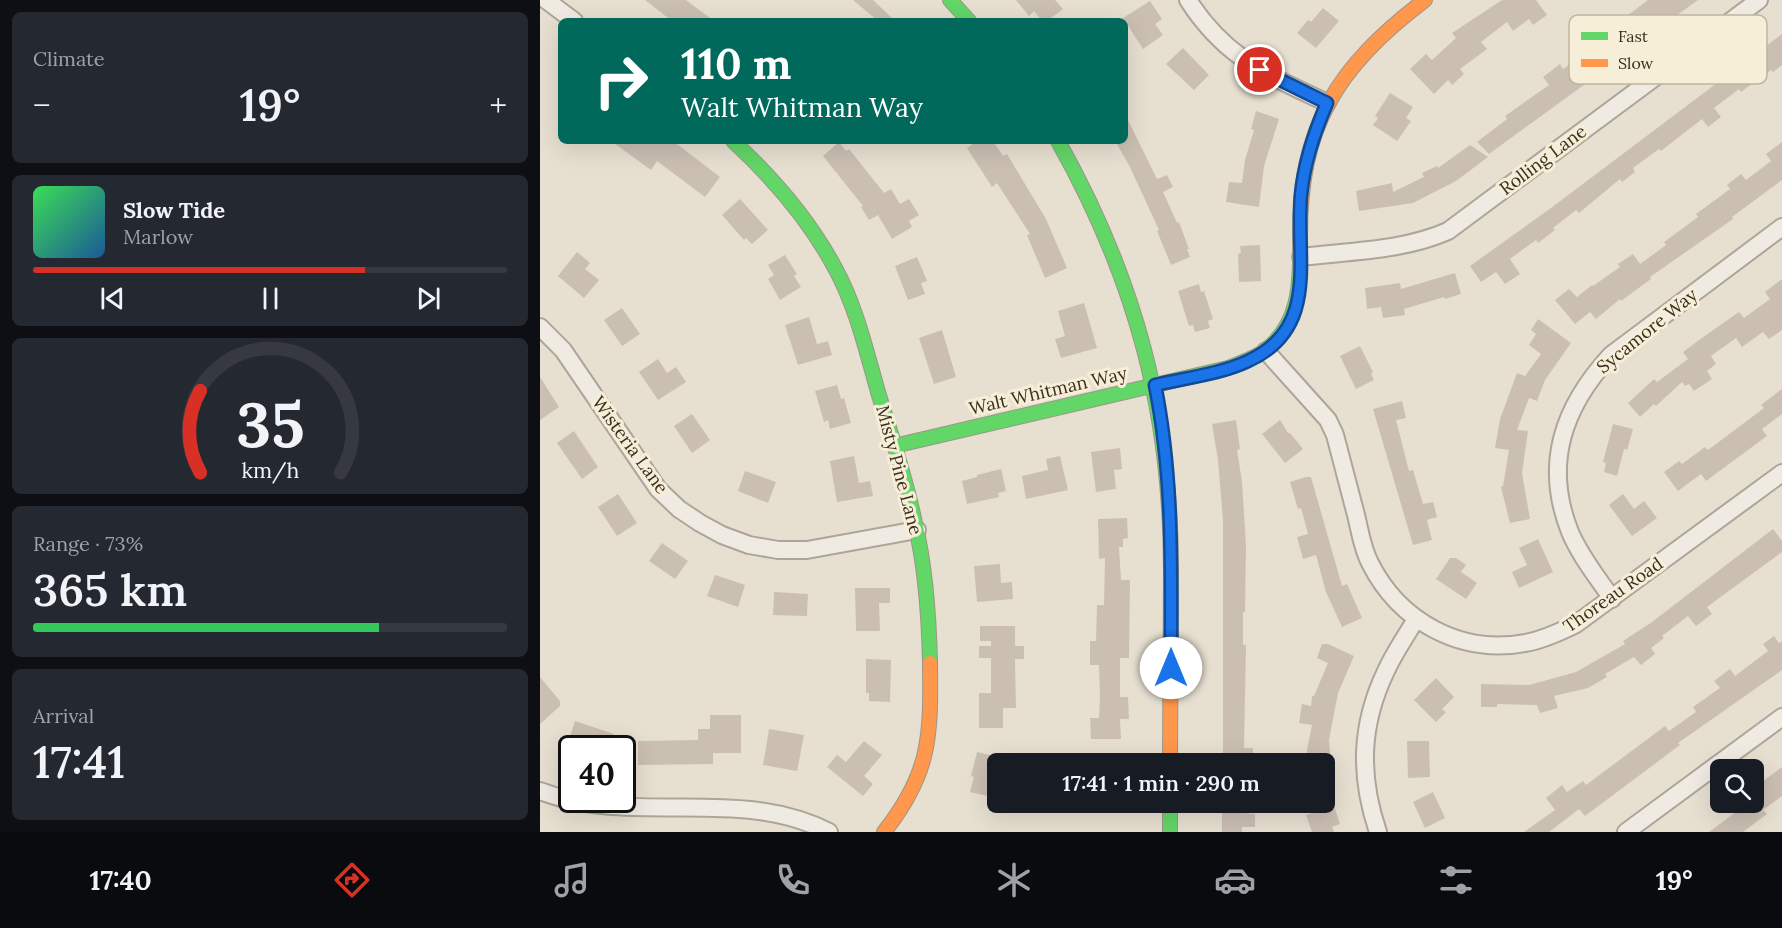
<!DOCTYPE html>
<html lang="en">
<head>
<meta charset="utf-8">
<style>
  :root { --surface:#171b24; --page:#242831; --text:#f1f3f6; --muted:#9ea1a6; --line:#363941; --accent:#d93025 }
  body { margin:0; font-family:Lora,serif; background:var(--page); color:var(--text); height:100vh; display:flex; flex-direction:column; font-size:22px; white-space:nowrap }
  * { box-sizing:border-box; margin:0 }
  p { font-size:20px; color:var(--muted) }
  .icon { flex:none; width:33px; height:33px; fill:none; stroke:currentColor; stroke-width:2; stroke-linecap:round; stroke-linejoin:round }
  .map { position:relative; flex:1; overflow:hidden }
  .panel { display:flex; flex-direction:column; gap:12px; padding:12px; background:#0d0f14; width:540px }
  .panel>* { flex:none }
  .guide { position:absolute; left:18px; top:18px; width:570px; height:126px; border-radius:9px; box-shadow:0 6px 24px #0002; background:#00695c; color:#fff; overflow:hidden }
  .controls { position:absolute; left:1170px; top:759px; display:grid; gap:12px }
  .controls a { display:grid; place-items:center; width:54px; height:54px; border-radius:9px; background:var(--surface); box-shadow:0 6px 24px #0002; font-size:30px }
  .speed { position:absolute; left:18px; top:735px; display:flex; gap:12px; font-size:30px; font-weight:700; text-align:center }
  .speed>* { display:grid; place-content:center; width:78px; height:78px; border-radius:50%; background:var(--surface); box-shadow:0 6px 24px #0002; line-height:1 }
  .speed .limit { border:3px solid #111; border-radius:9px; background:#fff; color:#111 }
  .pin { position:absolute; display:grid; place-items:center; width:51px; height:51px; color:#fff; margin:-26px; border:3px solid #fff; border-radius:50%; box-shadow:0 2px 6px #0007 }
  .me { position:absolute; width:66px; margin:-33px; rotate:0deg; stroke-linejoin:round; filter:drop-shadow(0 0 4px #0008) }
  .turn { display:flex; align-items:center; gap:21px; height:126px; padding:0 24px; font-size:27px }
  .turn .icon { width:78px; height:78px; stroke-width:2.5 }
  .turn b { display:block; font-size:42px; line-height:51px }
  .big { font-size:45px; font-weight:600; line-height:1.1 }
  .panel .tile { flex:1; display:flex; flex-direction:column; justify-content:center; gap:9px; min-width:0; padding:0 21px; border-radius:9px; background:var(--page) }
  .panel .dial { align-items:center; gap:0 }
  .dial svg { height:156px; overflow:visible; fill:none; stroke:var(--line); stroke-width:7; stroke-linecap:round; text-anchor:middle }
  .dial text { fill:var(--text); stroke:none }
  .song { display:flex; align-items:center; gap:18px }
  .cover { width:72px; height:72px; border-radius:9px; background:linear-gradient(135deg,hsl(130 70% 55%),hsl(210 70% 35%)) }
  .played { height:6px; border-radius:3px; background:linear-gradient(90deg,var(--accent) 70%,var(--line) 70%) }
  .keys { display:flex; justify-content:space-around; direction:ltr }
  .heat { display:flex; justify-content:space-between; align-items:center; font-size:33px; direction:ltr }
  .charge { height:9px; border-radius:4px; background:linear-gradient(90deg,#34c759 73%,var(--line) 0) }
  .trip { position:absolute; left:447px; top:753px; width:348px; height:60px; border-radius:9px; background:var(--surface); box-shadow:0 6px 24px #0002; font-weight:600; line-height:60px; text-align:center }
  .menu { display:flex; height:96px; justify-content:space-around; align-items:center; background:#090b0e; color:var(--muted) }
  .menu .icon { width:42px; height:42px }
  .menu .current { color:var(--accent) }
  .menu b { font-size:27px; color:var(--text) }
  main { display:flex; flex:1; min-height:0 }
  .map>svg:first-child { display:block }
</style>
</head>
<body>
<main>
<section class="panel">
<div class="tile"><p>Climate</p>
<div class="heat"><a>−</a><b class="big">19°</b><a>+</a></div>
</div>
<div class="tile">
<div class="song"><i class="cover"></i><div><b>Slow Tide</b><p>Marlow</p></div></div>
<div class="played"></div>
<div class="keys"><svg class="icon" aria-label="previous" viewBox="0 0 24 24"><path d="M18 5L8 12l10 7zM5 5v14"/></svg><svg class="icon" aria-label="pause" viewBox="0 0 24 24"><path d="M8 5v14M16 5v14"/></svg><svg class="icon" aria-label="next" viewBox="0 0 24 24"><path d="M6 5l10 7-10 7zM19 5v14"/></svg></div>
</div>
<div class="tile dial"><svg viewBox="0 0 100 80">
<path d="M14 69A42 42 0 1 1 86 69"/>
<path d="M14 69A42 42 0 0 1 14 27" stroke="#d93025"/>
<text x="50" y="56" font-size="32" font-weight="700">35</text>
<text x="50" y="72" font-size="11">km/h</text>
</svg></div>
<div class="tile"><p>Range · 73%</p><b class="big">365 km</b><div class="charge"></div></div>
<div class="tile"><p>Arrival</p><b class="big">17:41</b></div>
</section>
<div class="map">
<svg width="1242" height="832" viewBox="0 0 1242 832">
  <rect width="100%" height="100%" fill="#e7e0d1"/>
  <!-- building -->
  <g fill="#cbbfb2">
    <polygon points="105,0 146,0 174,21 132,21"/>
    <polygon points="313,0 333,0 355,21 338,21"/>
    <polygon points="476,0 515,0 523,9 507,21 502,21 494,11 489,16"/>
    <polygon points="962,0 996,0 1007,15 993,25 989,19 973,31 967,22 941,42 947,49 920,69 924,74 912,85 908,80 894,94 870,69 886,54 892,60 916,38 912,33"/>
    <polygon points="1108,0 1158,0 1101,41 1096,34 1068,55 1074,63 949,154 937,142 967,119 965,116 1009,85 1003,77 1020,64 1023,69 1061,42 1058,38"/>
    <polygon points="610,1 622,19 615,24 623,35 603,49 583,18"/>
    <polygon points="783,8 799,21 776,48 757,33 768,20 771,22"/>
    <polygon points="1242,34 1242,65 1233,72 1231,70 1201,92 1199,89 1174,108 1181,117 1168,127 1162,119 1121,151 1119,149 1093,168 1095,172 1082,182 1080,179 1039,213 1036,210 1013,228 1015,230 998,243 996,240 970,259 980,274 965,284 956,272 941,282 930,266 1011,208"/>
    <polygon points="643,48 669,75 654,90 626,64"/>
    <polygon points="850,93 873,107 866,118 871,121 857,141 833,125 838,118 835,116"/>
    <polygon points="716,111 739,119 724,166 719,207 686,202 689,182 702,183 705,160 714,130 711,129"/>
    <polygon points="585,114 617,179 627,175 633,187 623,192 637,223 639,222 649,249 647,249 650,257 631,265 617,231 619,230 589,165 575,141 585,141"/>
    <polygon points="71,141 133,141 180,177 165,197 117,161 111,170"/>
    <polygon points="437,141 453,141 463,156 467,154 506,219 527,268 505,278 487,235 490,234 457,183 452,187 427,148"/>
    <polygon points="299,142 306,151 309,149 344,193 351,189 360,204 369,199 379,215 369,221 372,227 352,239 338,215 329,220 321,207 323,206 283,156"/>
    <polygon points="1242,142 1242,180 1192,217 1193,219 1110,277 1111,279 1081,301 1080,299 1056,319 1050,312 1035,324 1015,300 1029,289 1037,297 1052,285 1053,286 1080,267 1078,264 1093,254 1100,264 1126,245 1124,242 1158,217 1156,214 1190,189 1187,185 1201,174 1206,180 1231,161 1226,154"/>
    <polygon points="930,145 948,157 916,181 873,203 819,211 816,191 852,183 853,192 884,177 882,173 897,166 898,168"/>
    <polygon points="200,199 228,230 212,244 206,238 204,240 182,215"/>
    <polygon points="720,245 721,281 699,282 698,254 701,253 700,246"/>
    <polygon points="37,252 50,263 45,269 59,280 44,298 18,276"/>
    <polygon points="245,255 257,274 254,276 261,287 240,300 228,279 234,275 228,265"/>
    <polygon points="377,257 387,281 381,283 385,294 368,300 355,266"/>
    <polygon points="915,273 921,294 905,299 904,297 864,309 865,315 843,318 841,307 827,309 825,288 860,283 861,289"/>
    <polygon points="1242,279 1242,330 1229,339 1223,332 1202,347 1196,338 1171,356 1176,364 1167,371 1172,379 1154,391 1149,384 1145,386 1142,382 1116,406 1114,404 1100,417 1088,403 1114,379 1117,382 1148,359 1143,352 1159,340 1199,312 1204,318 1230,299 1225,292"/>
    <polygon points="659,284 661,292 664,291 673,319 668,321 670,328 655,332 653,325 649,326 638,291"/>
    <polygon points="544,303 557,348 521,358 515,339 525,336 518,311"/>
    <polygon points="82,308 100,334 82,346 64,320"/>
    <polygon points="269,317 277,344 288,341 292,355 258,365 245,325"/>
    <polygon points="998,319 1031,343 1005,380 997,401 989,398 977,430 988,431 982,473 990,519 970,523 961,487 963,486 969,450 955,448 960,419 977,373 985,376 1001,354 989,345 996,334 991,330"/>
    <polygon points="402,330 416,377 394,384 379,338"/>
    <polygon points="820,346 833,372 831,374 834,380 816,389 800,356"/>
    <polygon points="118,359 127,373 136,367 146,382 118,400 99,372"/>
    <polygon points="0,377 19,407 0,420"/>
    <polygon points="297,385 301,399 304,398 311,423 290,429 288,420 284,422 275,391"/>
    <polygon points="1242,389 1242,414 1222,429 1227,436 1166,481 1161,474 1138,491 1124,472 1139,461 1142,464 1165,447 1168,450 1224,408 1221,405"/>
    <polygon points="862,401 866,418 856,420 869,471 873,470 883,504 893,502 897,517 887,520 892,540 873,545 833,409"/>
    <polygon points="152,414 170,440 152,453 134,426"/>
    <polygon points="696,420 700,449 697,450 702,482 706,545 705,612 703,612 703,645 706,645 704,748 713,748 713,764 683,764 683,520 678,460 672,424"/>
    <polygon points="740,420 748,433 750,433 763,449 745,463 722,434"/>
    <polygon points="1073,424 1093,429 1087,450 1084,449 1077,476 1064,472 1066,463 1063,462"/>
    <polygon points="34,431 58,467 42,479 17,443"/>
    <polygon points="580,448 582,469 574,470 576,489 556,492 551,452"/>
    <polygon points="314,456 319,483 330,481 333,496 297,502 290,461"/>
    <polygon points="520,456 528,490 486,499 482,476 508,470 506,459"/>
    <polygon points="461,469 466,491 458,493 459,497 427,504 422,481 437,477 437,475"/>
    <polygon points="205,471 236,482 228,503 198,491"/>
    <polygon points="766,477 771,477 802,586 807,584 822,618 802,627 786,592 776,555 763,559 757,537 768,534 761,508 758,509 750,482"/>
    <polygon points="78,494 97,523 77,536 58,507"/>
    <polygon points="1083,494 1094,509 1104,501 1117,518 1092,536 1069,505"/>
    <polygon points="587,518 588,538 583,539 583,547 579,547 581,580 590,580 589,658 580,658 580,697 588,697 589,719 580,719 581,739 551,739 550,718 559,718 560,698 559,665 550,665 550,641 556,641 557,605 564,605 565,558 559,559 558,519"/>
    <polygon points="1233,529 1242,541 1242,552 1167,607 1172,614 1156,626 1148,616 1122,636 1124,638 1111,648 1115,654 1101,665 1094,657 1065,674 1067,677 1048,688 1014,696 1018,708 1000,713 997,705 957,704 957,707 941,707 941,684 989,685 1036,672 1085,644 1083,641 1112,622"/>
    <polygon points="998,539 1013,572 979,588 972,572 987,565 979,548"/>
    <polygon points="122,543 148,561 135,579 109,561"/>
    <polygon points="910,558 916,558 926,565 921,572 937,583 926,599 896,579"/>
    <polygon points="460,564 461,583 472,582 473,599 437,602 434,566"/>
    <polygon points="175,575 205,585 198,607 167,596"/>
    <polygon points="315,588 350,588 350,603 339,603 340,631 316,631"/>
    <polygon points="234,592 268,594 267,616 233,615"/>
    <polygon points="440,626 475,626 475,646 484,646 484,659 475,659 476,708 463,708 463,728 439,728 439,693 451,693 451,658 439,658 439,646 451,646 451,641 440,641"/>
    <polygon points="1234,636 1239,643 1242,641 1242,670 1138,743 1140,745 1045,816 1039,809 1009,832 984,832 1015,810 1006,798 1022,785 1027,792 1043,781 1046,785 1125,726 1129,731 1156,712 1153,707 1180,688 1174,681 1190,669 1195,676 1228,651 1223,644"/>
    <polygon points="782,644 788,644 814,656 798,693 789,740 791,764 768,764 767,750 772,725 759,723 762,704 771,706 772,696 774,696 788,663 777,658"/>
    <polygon points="326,659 351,660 350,702 329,701 329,693 326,693"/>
    <polygon points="0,677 20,701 20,706 0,724"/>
    <polygon points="896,678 914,697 902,709 906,712 896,722 874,700"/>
    <polygon points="170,715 201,715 201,753 173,753 173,764 98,765 98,741 158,740 158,729 170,729"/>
    <polygon points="35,721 74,734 69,748 35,748 27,746"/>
    <polygon points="229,729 264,735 257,771 223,765"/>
    <polygon points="324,741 342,755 324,776 333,784 323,796 287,767 297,755 306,762"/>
    <polygon points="867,741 889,741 890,777 868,778"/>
    <polygon points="437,752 458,757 458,785 455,785 452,797 430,792 434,777 431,776"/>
    <polygon points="1242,767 1242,796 1223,810 1227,814 1203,832 1169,832 1200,809 1195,802 1214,802 1214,788"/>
    <polygon points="893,792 905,818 885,828 873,802"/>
    <polygon points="682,802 704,802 704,813 715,814 715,827 702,827 702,832 682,832"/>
    <polygon points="794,806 800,824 792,827 794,832 772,832 766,815"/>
  </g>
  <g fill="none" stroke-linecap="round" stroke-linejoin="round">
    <!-- street casing -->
    <g stroke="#ada599" stroke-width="20">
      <g id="street">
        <polyline points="6,0 34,21"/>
        <path d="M648,0C686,59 727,74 787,103"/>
        <path d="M761,257C810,251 863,251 908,231L1219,0"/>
        <polyline points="0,327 23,350 118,489 139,509 160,523 182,535 209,545 238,550 267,550 377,530"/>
        <path d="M726,351L788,420L795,435C802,461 809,488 816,515C820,531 822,548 830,563C859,621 920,655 985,643C1003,640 1020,632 1036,624L1242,473"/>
        <path d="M1072,599C1058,578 1040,556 1030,532C1003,464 1023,407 1071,355L1242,227"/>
        <path d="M0,791C93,827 196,785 289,832"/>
        <path d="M838,832C819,776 820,725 846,671C854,653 866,636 876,619"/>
        <polyline points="1086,832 1242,717"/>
      </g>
    </g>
    <!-- fast casing -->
    <g stroke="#9c958a" stroke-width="16">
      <g id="fast">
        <polyline points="410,0 429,21"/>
        <path d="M193,141C233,178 269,219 295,268C316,306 326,350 338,392C351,435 366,478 375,523C386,569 389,616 390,663"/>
        <path d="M518,141C596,280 631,412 631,571"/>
        <path d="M354,446L688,368C698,364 709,360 718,355C760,330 761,284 760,240"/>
        <polyline points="630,802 630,832"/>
      </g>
    </g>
    <!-- slow casing -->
    <g stroke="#9c958a" stroke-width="16">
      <g id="slow">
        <path d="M760,240C759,126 796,68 885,0"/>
        <polyline points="630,764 631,571"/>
        <path d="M344,832C391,773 391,735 390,663"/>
      </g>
    </g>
    <!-- street -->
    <use href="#street" stroke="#efebe3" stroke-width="16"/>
    <!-- fast -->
    <use href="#fast" stroke="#63d668" stroke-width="14"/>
    <!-- slow -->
    <use href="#slow" stroke="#ff974d" stroke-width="14"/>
  </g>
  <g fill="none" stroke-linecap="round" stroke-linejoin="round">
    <!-- route casing -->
    <g stroke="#114b97" stroke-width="15">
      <path id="route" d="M631,668C631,571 634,480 615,385C644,378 681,374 708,361C781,328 755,256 761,195C764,162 774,133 787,103L720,70"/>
    </g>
    <!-- route -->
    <use href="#route" stroke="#1a73e8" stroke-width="10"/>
  </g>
  <g text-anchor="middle" stroke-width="6" stroke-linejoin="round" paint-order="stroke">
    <!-- street labels -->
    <g font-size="18" fill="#3d2e20" stroke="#f7eed8">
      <text transform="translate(1003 160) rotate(-37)" y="6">Rolling Lane</text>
      <text transform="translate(1107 331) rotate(-39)" y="6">Sycamore Way</text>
      <text transform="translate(508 391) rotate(-13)" y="6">Walt Whitman Way</text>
      <text transform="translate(90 445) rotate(54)" y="6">Wisteria Lane</text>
      <text transform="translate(359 470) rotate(75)" y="6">Misty Pine Lane</text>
      <text transform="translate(1073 595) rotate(-35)" y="6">Thoreau Road</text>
    </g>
  </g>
  <!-- legend -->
  <rect x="1029" y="15" width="198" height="69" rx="9" fill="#f7eed8" stroke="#bfb4a1" stroke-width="1.5"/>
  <rect x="1041" y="32" width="27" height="8" fill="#63d668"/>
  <rect x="1041" y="59" width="27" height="8" fill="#ff974d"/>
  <g font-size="16" fill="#3d2e20">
    <text x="1078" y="42">Fast</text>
    <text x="1078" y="69">Slow</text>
  </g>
</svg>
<div class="controls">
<a><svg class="icon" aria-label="search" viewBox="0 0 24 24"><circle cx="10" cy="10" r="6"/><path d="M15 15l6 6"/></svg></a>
</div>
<div class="speed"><div class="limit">40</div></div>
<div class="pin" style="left:720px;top:70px;background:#d93025"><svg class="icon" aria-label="arrive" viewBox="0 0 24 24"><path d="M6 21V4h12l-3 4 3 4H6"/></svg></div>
<svg class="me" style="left:631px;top:668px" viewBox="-20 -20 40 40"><circle r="19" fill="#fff"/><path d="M0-13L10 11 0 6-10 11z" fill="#1a73e8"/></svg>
<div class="trip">17:41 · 1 min · 290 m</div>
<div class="guide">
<div class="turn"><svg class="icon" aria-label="right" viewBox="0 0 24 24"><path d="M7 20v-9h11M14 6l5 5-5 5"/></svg><div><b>110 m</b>Walt Whitman Way</div></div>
</div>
</div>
</main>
<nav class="menu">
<b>17:40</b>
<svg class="icon current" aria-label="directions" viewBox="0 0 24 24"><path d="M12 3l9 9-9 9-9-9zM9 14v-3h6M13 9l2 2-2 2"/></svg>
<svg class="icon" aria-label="music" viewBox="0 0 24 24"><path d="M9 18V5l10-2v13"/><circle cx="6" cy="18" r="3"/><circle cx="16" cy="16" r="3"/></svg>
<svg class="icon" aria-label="phone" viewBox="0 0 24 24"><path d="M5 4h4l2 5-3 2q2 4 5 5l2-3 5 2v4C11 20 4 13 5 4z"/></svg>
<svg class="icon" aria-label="climate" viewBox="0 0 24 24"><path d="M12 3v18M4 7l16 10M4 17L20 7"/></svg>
<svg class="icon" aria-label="car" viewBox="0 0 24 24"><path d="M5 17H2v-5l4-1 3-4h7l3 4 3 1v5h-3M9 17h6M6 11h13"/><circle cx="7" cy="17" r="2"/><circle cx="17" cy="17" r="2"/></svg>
<svg class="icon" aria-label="filters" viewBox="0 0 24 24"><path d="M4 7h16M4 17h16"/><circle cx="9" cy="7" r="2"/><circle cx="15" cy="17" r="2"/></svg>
<b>19°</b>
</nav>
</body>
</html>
